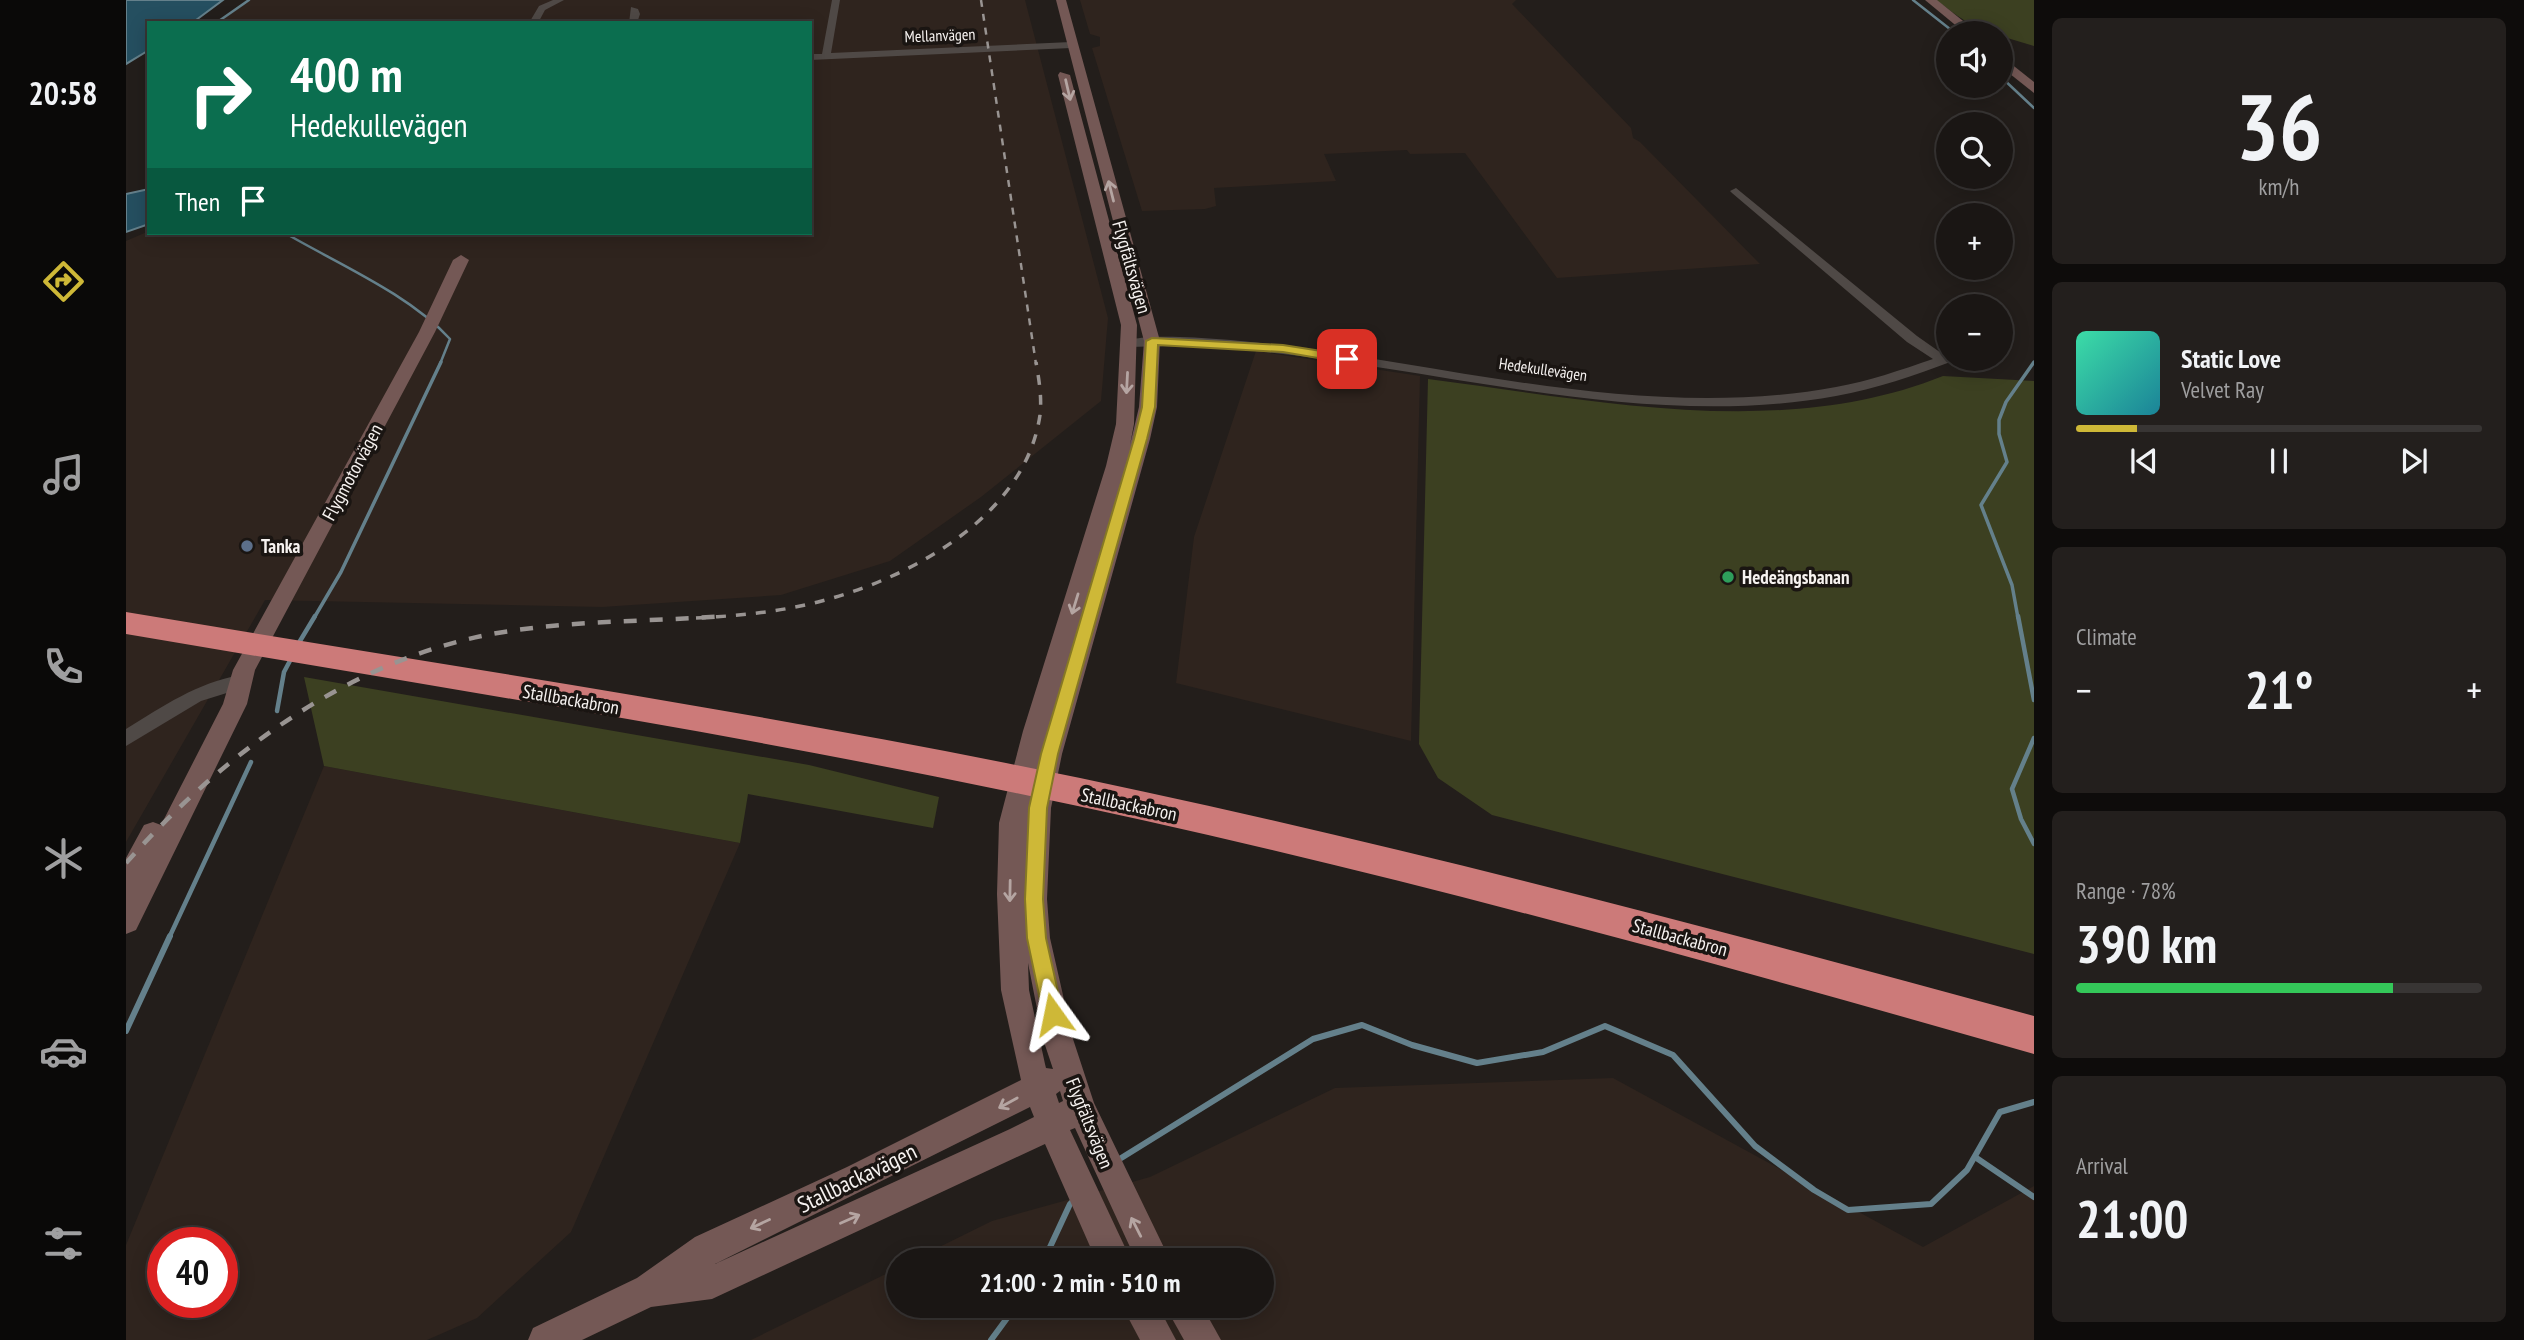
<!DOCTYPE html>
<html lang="en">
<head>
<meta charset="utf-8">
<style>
  :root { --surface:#1a1614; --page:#231f1d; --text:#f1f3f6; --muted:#9f9fa0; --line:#383534; --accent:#ceb837 }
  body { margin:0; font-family:"PT Sans Narrow",sans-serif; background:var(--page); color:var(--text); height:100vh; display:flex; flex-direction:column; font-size:26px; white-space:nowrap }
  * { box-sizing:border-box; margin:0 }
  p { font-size:23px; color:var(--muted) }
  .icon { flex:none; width:38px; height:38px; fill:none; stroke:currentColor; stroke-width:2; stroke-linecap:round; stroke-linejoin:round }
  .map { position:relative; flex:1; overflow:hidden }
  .panel { display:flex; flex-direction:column; gap:18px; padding:18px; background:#0e0c0b; width:490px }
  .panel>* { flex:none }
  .hud { position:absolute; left:21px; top:21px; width:665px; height:214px; border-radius:0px; box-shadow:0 4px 18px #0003,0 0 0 2px var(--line); background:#0b6e4f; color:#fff; overflow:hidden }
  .controls { position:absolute; left:1810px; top:21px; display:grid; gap:14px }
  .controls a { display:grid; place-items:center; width:77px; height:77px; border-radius:50%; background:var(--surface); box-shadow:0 4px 18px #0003,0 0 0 2px var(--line); font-size:35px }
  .speed { position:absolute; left:21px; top:1227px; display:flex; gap:14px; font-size:35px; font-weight:700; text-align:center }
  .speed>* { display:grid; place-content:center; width:91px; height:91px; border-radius:50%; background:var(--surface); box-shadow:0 4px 18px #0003,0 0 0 2px var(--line); line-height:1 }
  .speed .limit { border:10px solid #d22; background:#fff; color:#111 }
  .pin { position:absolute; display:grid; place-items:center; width:60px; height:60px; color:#fff; margin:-30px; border-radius:14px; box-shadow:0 4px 10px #0006 }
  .me { position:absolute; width:77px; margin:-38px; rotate:348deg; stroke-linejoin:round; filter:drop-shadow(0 0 5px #0008) }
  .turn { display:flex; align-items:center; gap:24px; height:147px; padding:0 28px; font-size:32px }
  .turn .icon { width:91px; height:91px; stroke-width:2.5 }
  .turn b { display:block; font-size:49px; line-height:60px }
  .then { display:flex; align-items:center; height:66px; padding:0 28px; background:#0003; gap:14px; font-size:26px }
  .big { font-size:52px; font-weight:700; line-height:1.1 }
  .panel .tile { flex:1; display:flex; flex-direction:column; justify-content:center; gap:10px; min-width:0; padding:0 24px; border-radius:10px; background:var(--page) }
  .panel .dial { align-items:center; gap:0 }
  .dial b { font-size:91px; line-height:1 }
  .song { display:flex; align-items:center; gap:21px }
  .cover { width:84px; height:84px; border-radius:10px; background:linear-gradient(135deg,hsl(160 70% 55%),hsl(190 70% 35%)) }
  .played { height:7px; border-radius:4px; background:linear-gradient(90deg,var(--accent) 15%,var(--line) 15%) }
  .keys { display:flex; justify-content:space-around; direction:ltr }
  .heat { display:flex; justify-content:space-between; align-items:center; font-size:38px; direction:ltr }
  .charge { height:10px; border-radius:5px; background:linear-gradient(90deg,#34c759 78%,var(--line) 0) }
  .trip { position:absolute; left:760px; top:1248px; width:388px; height:70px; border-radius:35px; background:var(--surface); box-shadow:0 4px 18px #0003,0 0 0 2px var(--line); font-weight:700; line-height:70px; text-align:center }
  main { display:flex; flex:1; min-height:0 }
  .tab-bar { display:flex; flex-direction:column; width:126px; justify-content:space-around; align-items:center; background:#0a0908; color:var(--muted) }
  .tab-bar .icon { width:49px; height:49px }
  .tab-bar .on { color:var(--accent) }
  .tab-bar b { font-size:32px; color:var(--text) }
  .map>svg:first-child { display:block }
</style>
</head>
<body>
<main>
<nav class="tab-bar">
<b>20:58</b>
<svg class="icon on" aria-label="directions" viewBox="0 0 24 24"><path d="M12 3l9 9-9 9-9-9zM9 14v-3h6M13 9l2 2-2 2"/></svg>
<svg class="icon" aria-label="music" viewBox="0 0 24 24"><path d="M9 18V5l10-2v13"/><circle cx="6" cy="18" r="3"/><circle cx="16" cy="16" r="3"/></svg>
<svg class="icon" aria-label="phone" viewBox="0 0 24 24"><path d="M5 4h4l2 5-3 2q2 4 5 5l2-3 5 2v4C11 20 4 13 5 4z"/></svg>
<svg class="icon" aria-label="climate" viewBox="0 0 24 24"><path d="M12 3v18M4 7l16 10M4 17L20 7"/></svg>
<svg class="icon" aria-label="car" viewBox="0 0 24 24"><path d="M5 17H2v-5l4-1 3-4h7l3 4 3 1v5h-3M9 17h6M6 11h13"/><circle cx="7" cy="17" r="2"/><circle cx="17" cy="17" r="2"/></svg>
<svg class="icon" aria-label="filters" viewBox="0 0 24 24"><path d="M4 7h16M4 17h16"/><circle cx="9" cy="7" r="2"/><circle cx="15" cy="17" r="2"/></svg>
</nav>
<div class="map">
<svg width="1908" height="1340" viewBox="0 0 1908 1340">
  <rect width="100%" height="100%" fill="#231e1b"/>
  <!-- built -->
  <g fill="#2f241e" fill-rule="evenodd">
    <polygon points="123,0 899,0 982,318 975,401 855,497 764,561 655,595 476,607 139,600 0,842 0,241 23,231 684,233 684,23 92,23"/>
    <polygon points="954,0 1390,0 1386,4 1505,128 1507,138 1514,142 1634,264 1431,278 1339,153 1284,154 1281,150 1198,154 1210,181 1088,188 1090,206 1079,209 1016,211 966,48 974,46 974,37 964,34"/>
    <polygon points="1130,351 1294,376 1285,741 1050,683 1068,537"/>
    <path d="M198,766L614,843L445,1232L351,1318L301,1340H0V1245ZM37,1242H96V1302H37Z"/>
    <polygon points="1487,1078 1797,1247 1908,1186 1908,1340 625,1340 772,1268 772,1306 1136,1306 1136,1260 787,1260 866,1221 1024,1177 1209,1088"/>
  </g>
  <!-- green -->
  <g fill="#3c4021">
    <path d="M1810,0H1908V46L1878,37L1874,33C1851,33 1828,13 1810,0Z"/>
    <path d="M1817,376L1908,381V954L1366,815L1312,778L1293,744L1302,379C1469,400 1655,441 1817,376Z"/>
    <polygon points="178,677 683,765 813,797 807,828 622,794 614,843 198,766"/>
  </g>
  <!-- water -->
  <g fill="#254f60" stroke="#64808b" stroke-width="2">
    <polygon points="0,0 97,0 66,23 23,23 23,50 0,64"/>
    <polygon points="23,189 23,224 0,232 0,194"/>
  </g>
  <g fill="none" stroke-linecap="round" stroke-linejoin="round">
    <!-- stream-far3 -->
    <g stroke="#64808b" stroke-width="2.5">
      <polyline points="1787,0 1829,33"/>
      <polyline points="90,23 123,0"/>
      <polyline points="1874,76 1908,108"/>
      <path d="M159,233C212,264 283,294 324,339L314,364"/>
    </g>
    <!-- stream-far2 -->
    <g stroke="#64808b" stroke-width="3.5">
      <polyline points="188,618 215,572 315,362"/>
      <polyline points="1892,618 1886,585 1855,505 1881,462 1873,434 1873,420 1880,402 1908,362"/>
    </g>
    <!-- stream-far1 -->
    <g stroke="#64808b" stroke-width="4.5">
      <polyline points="1892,616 1908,700"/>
      <polyline points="171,646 189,616"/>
      <polyline points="151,711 158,672 166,657"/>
      <polyline points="1908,738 1886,789 1895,819 1908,844"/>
      <polyline points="43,938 125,762"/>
    </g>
    <!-- stream -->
    <g stroke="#64808b" stroke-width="6">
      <polyline points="0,1031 44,936"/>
      <polyline points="1849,1157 1908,1197"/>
      <polyline points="992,1160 1187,1039 1236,1025 1286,1045 1351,1063 1417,1052 1479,1026 1547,1055 1629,1146 1688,1190 1722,1210 1805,1204 1841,1170 1874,1112 1908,1102"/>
      <polyline points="918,1260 944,1204 949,1199"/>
      <polyline points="865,1340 890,1306"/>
    </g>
    <!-- street -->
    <g fill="#4f4946" fill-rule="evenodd">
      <polygon points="427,0 438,0 419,10 412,23 403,23 413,6"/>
      <polygon points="706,0 714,0 705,53 945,42 950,45 945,48 684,60 684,54 696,54"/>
      <polygon points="505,7 512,9 514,14 511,23 503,23"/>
      <path d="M1610,188L1791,336L1818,355L1822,354V359H1828L1827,361C1789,375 1750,389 1710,396C1560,423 1405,391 1257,368C1173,355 1090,343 1004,347L997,343C1013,329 1128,342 1154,345C1336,368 1526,421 1710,387C1743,381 1775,370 1807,359L1781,342L1606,193L1604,191Z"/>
      <path d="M114,675L120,677L123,682L120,687L75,701L0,746V729C37,706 71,683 114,675Z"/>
    </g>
    <!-- secondary -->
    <g fill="#745855" fill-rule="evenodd">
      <path d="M930,0H940L1034,341L1031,407L1024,439L936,754L925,808L921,899L924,938L947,1039L968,1103L1044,1260H1010L949,1128L944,1130L1005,1260H970L919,1144L586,1299L525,1307L456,1340H402L407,1328L511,1278L569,1237L721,1167L895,1080L875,990L871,894L873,823L897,731L980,466L990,424L995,325L932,75L934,72L944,75L1011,325L1008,424L1004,445L1013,407L1018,341ZM902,963L917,1039L927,1069L920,1068L919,1064L903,990ZM934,1091L937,1101L933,1103L930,1094ZM904,1107L908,1117L884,1129L589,1264Z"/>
      <polygon points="1799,0 1811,0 1852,33 1839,33"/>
      <polygon points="1874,55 1908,82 1908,93 1874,66"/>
      <polygon points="335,255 343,260 309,332 129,670 121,704 10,930 0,934 0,858 18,825 27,822 35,825 97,704 107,670 293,332 327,260"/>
      <polygon points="996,1306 1032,1306 1050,1340 1014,1340"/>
      <polygon points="1039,1306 1076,1306 1095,1340 1058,1340"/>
    </g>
    <!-- highway -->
    <path fill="#cc7a79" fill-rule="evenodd" d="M0,612C293,661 588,705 880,763C1226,832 1568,923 1908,1016V1054C1568,957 1227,862 880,791C588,730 294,684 0,634Z"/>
    <!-- rail-far2 -->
    <polyline stroke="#999492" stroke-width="2.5" stroke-dasharray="7 7" stroke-linecap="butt" points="855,0 910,364"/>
    <!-- rail-far1 -->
    <path stroke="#999492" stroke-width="3.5" stroke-dasharray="10 10" stroke-linecap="butt" d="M570,618C611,616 652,612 692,602C782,579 899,518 914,415C916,397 913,380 910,362"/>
    <!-- rail -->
    <path stroke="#999492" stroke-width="4.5" stroke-dasharray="13 13" stroke-linecap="butt" d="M0,863C96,755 221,661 366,634C443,620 521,622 599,616"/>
  </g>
  <!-- one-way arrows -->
  <defs><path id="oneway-shaft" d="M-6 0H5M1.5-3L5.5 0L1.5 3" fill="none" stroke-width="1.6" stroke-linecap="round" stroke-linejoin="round" transform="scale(1.75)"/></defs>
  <g stroke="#b5a5a2">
    <use href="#oneway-shaft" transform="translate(942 90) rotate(77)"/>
    <use href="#oneway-shaft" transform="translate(985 191) rotate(-104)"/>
    <use href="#oneway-shaft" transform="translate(1001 383) rotate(93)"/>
    <use href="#oneway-shaft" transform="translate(949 604) rotate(107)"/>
    <use href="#oneway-shaft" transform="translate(884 891) rotate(91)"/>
    <use href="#oneway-shaft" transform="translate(882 1103) rotate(151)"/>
    <use href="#oneway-shaft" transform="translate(724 1219) rotate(-24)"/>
    <use href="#oneway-shaft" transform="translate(634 1224) rotate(155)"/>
    <use href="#oneway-shaft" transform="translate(1010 1227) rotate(-117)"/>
  </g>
  <!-- route -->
  <polygon fill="#ceb837" stroke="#867824" stroke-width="2" points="1026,338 1157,345 1221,355 1227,359 1221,363 1157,352 1032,345 1029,407 1021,439 932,754 921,808 917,899 920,938 937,1014 934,1021 927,1024 920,1021 917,1014 901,938 899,899 903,808 915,754 1008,439 1016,407 1020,341"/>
  <!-- markers -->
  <circle fill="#5c6f8a" stroke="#1a1512" stroke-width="2.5" cx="121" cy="546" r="7"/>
  <circle fill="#2e9e5b" stroke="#1a1512" stroke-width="2.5" cx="1602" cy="577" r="7"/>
  <g text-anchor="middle" stroke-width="7" stroke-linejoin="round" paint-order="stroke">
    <!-- far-street labels -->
    <g font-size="16" fill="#f6f2f0" stroke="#1a1512">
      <text transform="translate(814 35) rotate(-2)" y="6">Mellanvägen</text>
      <text transform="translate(1417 369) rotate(8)" y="6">Hedekullevägen</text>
    </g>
    <!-- street labels -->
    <g font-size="19" fill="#f6f2f0" stroke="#1a1512">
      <text transform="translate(1006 267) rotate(74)" y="7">Flygfältsvägen</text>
      <text transform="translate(226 472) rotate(-62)" y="7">Flygmotorvägen</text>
      <text transform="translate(445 699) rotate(10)" y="7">Stallbackabron</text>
      <text transform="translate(1003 804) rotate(12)" y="7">Stallbackabron</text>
      <text transform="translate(1554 937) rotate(15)" y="7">Stallbackabron</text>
      <text transform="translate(964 1123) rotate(68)" y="7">Flygfältsvägen</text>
    </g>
    <!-- poi labels -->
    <g font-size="19" font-weight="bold" fill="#f6f2f0" stroke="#1a1512" text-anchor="start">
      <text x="135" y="553">Tanka</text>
      <text x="1616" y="584">Hedeängsbanan</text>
    </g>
    <!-- near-street labels -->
    <g font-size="23" fill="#f6f2f0" stroke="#1a1512">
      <text transform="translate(731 1178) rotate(-26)" y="8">Stallbackavägen</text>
    </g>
  </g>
</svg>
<div class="controls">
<a><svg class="icon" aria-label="sound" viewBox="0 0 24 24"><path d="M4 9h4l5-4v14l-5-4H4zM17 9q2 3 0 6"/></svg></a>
<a><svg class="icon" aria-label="search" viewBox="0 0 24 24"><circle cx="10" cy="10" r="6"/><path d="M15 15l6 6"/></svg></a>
<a>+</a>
<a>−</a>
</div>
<div class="speed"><div class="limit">40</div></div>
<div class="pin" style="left:1221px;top:359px;background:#d93025"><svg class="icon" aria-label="arrive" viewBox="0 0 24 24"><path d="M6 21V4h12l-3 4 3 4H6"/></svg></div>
<svg class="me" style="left:927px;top:1014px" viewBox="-20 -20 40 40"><path d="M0-17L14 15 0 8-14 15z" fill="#ceb837" stroke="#fff" stroke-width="4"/></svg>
<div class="trip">21:00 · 2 min · 510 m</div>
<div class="hud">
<div class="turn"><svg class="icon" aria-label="right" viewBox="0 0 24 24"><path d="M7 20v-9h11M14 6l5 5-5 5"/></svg><div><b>400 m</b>Hedekullevägen</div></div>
<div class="then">Then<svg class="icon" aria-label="arrive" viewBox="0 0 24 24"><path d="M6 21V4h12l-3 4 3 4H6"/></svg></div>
</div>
</div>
<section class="panel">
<div class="tile dial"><b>36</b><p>km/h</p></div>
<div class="tile">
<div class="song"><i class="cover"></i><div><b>Static Love</b><p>Velvet Ray</p></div></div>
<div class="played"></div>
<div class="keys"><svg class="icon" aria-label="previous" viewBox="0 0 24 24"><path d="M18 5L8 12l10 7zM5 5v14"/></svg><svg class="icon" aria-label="pause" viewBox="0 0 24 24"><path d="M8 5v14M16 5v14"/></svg><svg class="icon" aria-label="next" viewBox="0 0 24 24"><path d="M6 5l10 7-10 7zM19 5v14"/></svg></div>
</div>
<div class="tile"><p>Climate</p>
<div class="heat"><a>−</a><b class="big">21°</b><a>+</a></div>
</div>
<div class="tile"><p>Range · 78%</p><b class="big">390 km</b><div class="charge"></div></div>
<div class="tile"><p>Arrival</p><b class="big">21:00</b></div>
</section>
</main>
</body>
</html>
